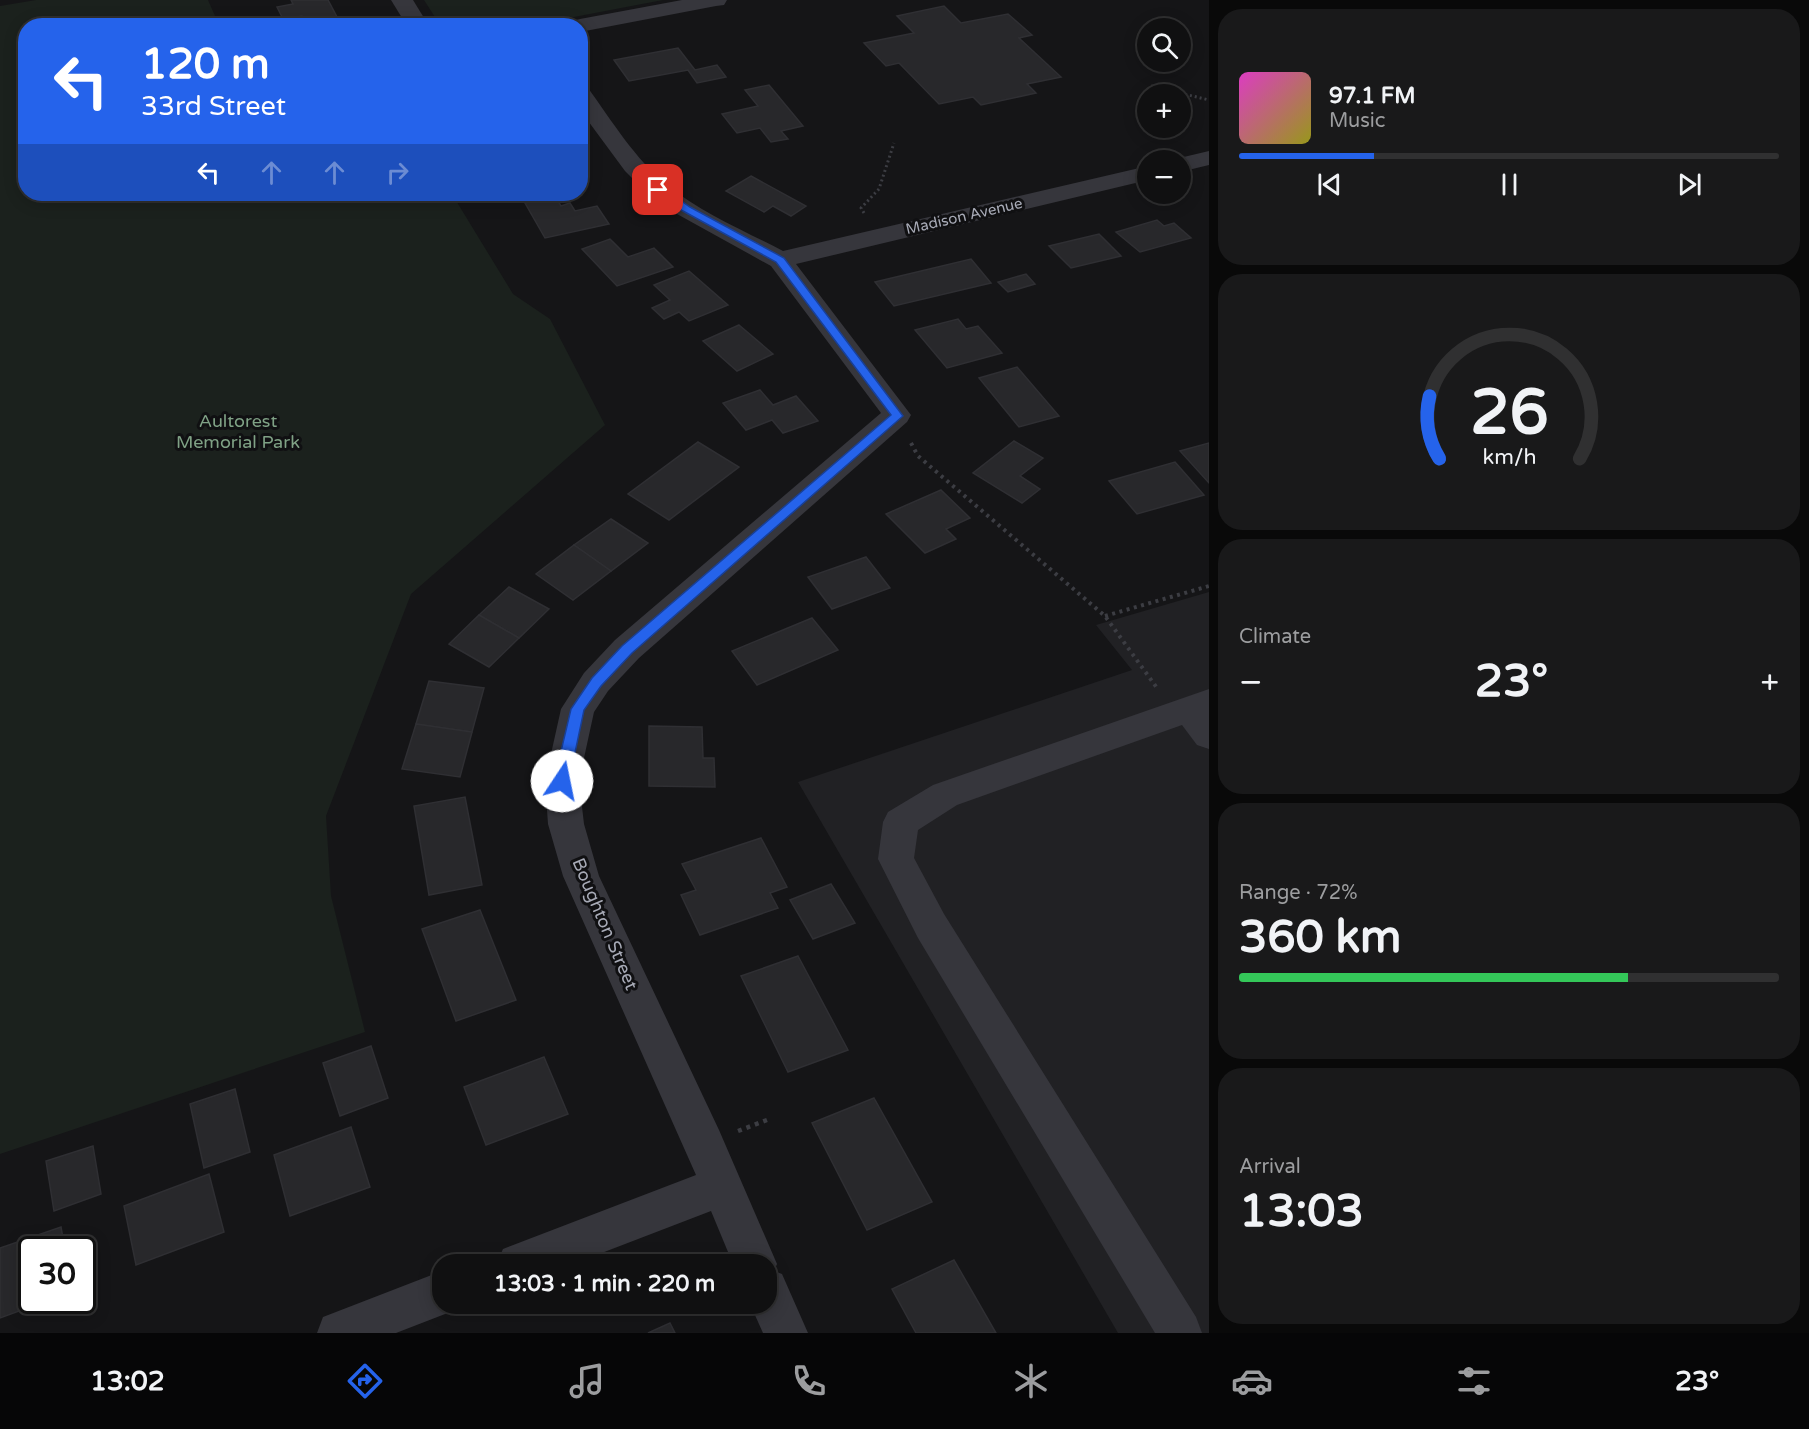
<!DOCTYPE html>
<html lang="en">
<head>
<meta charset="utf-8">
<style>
  :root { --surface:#101011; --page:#19191a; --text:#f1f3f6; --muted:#9c9d9f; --line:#303031; --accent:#2563eb }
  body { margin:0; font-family:"Varela Round",sans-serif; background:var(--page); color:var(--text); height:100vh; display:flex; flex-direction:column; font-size:22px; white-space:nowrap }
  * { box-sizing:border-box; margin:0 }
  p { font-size:20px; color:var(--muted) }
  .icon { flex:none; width:33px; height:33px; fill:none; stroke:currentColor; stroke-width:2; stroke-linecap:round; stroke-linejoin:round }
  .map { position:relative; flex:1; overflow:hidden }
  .side { display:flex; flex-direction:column; gap:9px; padding:9px; background:#090909; width:600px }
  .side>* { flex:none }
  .hud { position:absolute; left:18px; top:18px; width:570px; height:183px; border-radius:24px; box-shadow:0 3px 15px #0003,0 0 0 2px var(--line); background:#2563eb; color:#fff; overflow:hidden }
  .buttons { position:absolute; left:1137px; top:18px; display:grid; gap:12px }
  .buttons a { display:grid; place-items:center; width:54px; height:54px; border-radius:50%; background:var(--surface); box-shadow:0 3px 15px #0003,0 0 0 2px var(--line); font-size:30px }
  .speed { position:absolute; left:18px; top:1236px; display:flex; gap:12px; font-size:30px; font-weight:700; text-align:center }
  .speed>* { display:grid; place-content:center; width:78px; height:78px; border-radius:50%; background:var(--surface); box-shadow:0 3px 15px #0003,0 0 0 2px var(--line); line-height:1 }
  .speed .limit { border:3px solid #111; border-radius:9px; background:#fff; color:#111 }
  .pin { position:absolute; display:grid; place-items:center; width:51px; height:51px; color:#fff; margin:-26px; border-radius:12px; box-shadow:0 3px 9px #0006 }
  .me { position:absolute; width:66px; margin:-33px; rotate:11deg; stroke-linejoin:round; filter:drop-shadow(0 0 4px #0008) }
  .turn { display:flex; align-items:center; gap:21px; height:126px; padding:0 24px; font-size:27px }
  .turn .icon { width:78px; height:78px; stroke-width:2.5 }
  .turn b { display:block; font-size:42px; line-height:51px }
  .lanes { display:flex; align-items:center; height:57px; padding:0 24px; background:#0003; justify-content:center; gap:30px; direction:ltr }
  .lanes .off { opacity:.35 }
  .big { font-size:45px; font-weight:800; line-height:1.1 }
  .side .tile { flex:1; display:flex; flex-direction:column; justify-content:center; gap:9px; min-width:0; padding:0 21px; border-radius:24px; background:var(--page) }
  .side .dial { align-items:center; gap:0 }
  .dial svg { height:156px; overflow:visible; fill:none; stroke:var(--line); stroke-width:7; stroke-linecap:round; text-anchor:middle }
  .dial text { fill:var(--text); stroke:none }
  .song { display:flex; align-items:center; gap:18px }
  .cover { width:72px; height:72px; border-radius:9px; background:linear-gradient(135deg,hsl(310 70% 55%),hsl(60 70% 35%)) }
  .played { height:6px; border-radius:3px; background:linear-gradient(90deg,var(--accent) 25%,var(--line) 25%) }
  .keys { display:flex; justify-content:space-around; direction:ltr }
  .heat { display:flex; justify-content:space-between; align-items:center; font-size:33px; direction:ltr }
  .charge { height:9px; border-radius:4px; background:linear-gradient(90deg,#34c759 72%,var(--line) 0) }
  .trip { position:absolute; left:432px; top:1254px; width:345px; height:60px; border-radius:24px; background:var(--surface); box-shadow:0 3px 15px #0003,0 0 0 2px var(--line); font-weight:800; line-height:60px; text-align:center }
  .dock { display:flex; height:96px; justify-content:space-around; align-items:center; background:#060607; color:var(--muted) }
  .dock .icon { width:42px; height:42px }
  .dock .active { color:var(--accent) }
  .dock b { font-size:27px; color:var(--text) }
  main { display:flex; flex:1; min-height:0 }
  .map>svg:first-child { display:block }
</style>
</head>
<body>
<main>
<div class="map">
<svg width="1209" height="1333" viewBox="0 0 1209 1333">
  <rect width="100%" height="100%" fill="#151517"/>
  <!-- built -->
  <polygon fill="#212124" points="1209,592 1209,1333 1118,1333 798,782 1132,670 1096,625"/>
  <!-- green -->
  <g fill="#1b211d">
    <polygon points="36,0 208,0 219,25 26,26 26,194 452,194 513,294 550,319 605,425 411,594 326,816 331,896 365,1032 0,1154 0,6"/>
    <polygon points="424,0 663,0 532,25 440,25"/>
  </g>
  <!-- building -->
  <g fill="#28282b" stroke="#2f2f33" stroke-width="1.5">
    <polygon points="291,0 328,0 337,17 306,22 302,16 283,19 277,7 293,4"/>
    <polygon points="944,6 961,23 1008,14 1032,35 1019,38 1061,77 1027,84 1036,93 981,105 973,97 939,104 899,63 886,66 864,43 914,33 897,16"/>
    <polygon points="678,48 695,70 717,65 726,77 697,83 688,70 629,81 614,60"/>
    <polygon points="769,85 803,126 781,131 788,139 771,142 760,128 737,133 722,114 758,106 745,90"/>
    <polygon points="751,176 806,206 791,216 773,206 764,212 726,191"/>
    <polygon points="555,196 561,206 570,203 575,211 597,206 609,224 545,238 525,203"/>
    <polygon points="1157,220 1164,226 1174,223 1191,238 1140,252 1116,232"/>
    <polygon points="1099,234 1121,256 1071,268 1049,246"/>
    <polygon points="610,239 628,257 654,248 673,267 617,286 582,249"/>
    <polygon points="971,259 991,283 894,306 875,282"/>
    <polygon points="689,271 728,305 689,321 679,312 664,319 652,308 670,300 654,285"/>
    <polygon points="1026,274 1035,284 1008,292 998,282"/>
    <polygon points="958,319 966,329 978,326 1002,353 947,368 915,330"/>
    <polygon points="739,325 773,354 737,371 703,341"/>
    <polygon points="1017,367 1059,416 1019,427 979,378"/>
    <polygon points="760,390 773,405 796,396 818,421 783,433 772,420 746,430 723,403"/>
    <polygon points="1014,441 1043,458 1020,476 1040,489 1022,503 973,473"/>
    <polygon points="698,442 739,467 669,520 628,494"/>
    <polygon points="1209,443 1209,483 1180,451"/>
    <polygon points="1175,462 1204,495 1137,514 1109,481"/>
    <polygon points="941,490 970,518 946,529 956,539 925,553 886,514"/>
    <polygon points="611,519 648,543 611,571 574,545"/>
    <polygon points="574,545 611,571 573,600 536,574"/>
    <polygon points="866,557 890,588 832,609 808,577"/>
    <polygon points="509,587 549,609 519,638 479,615"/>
    <polygon points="479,615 519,638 489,667 449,644"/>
    <polygon points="812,618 838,650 757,685 732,651"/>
    <polygon points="429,681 484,688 472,732 416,724"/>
    <polygon points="416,724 472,732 460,777 402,769"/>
    <polygon points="649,726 702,727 703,758 714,758 715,787 649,786"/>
    <polygon points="465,797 482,885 429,895 414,806"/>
    <polygon points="761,838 787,887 770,893 778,908 700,935 681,895 696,890 682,864"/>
    <polygon points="831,884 855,923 813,939 790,900"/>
    <polygon points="480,910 516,1000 456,1021 422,929"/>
    <polygon points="798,956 848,1050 788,1072 741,976"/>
    <polygon points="371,1046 388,1098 340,1116 323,1063"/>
    <polygon points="544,1057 568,1114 486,1145 464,1087"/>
    <polygon points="235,1089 250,1152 204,1168 190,1104"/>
    <polygon points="874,1098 932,1202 867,1230 812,1123"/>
    <polygon points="351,1127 370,1187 290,1216 274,1155"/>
    <polygon points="93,1146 101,1194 54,1211 46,1161"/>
    <polygon points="209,1174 224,1232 136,1265 124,1206"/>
    <polygon points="61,1227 65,1250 32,1250 32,1300 49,1300 0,1318 0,1248"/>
    <polygon points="954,1260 996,1333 916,1333 892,1289"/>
    <polygon points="670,1323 675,1333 648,1333"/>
  </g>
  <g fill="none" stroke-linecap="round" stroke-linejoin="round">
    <!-- path-far2 -->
    <g stroke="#3c3d43" stroke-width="3" stroke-dasharray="2 3" stroke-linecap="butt">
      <polyline points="1151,86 1209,100"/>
      <polyline points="864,213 861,208 879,189 894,143"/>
    </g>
    <!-- path-far1 -->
    <g stroke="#3c3d43" stroke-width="4" stroke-dasharray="3 4.5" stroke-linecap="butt">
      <polyline points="911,443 918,456 1105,616 1157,688"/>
      <polyline points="1105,616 1209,586"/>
    </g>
    <!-- path -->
    <polyline stroke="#3c3d43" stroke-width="4.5" stroke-dasharray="4 5" stroke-linecap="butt" points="738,1131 767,1120"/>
    <!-- minor -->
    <g fill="#36363c" fill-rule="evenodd">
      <polygon points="391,0 413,0 429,26 407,26"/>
      <polygon points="682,0 727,0 724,5 716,6 580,32 580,26 569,26 572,21 580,19"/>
      <path d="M580,86L588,88C612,121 635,159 667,185C701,213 745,231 783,251L1148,166V180L796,264L911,415L907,422L639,658L608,691L594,712L579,781L584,824L599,876L719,1130L777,1264L774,1271L782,1274L808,1333H763L750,1304H766V1264H733L711,1211L573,1264H496L503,1249L696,1175L563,876L548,824L545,781L561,709L584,673L615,640L881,413L771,266L677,214L649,195L625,171L580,110Z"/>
      <polygon points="1209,151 1209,165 1180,172 1180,160 1171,160"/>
      <polygon points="1209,689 1209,749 1197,745 1182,725 957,805 918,830 914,858 944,914 1196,1317 1202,1333 1155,1333 918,938 878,859 883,822 888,812 933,785"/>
      <polygon points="442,1271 442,1304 460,1304 458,1309 396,1333 317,1333 323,1317"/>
    </g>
  </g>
  <!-- route -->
  <polygon fill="#2563eb" stroke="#184099" stroke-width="1.5" points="655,187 662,187 690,207 784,258 903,416 632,653 601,686 584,710 569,781 567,786 556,786 554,781 571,709 592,678 622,646 891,415 776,262 683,211 655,192"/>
  <g text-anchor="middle" stroke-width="6" stroke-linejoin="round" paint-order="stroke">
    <!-- far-street labels -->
    <g font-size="15" fill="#a7aab6" stroke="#101012">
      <text transform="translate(964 216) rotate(-13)" y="5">Madison Avenue</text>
    </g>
    <!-- park labels -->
    <g font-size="18" fill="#7fa185" stroke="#101012">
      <text x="238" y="427">Aultorest<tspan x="238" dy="21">Memorial Park</tspan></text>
    </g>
    <!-- street labels -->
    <g font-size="18" fill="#a7aab6" stroke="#101012">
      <text transform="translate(605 924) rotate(67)" y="6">Boughton Street</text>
    </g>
  </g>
</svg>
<div class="buttons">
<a><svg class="icon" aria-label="search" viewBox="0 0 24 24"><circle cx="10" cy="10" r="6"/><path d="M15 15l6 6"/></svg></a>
<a>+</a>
<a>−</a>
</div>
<div class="speed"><div class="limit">30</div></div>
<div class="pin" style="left:658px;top:190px;background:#d93025"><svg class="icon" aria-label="arrive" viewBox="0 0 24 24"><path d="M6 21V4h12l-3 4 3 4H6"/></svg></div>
<svg class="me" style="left:562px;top:781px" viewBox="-20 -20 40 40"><circle r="19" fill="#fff"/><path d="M0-13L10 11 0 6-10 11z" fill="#2563eb"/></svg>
<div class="trip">13:03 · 1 min · 220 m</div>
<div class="hud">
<div class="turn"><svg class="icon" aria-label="left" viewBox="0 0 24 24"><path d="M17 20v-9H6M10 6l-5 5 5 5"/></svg><div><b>120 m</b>33rd Street</div></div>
<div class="lanes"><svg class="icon" aria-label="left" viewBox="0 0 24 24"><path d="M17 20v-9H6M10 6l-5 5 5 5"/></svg><svg class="icon off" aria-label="ahead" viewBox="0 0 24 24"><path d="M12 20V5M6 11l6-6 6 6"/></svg><svg class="icon off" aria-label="ahead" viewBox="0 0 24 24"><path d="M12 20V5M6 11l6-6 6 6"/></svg><svg class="icon off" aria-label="right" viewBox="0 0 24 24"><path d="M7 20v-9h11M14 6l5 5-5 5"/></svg></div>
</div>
</div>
<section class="side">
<div class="tile">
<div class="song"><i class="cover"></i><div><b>97.1 FM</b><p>Music</p></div></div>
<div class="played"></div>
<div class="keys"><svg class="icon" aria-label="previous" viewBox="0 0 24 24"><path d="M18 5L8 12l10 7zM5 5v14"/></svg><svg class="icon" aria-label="pause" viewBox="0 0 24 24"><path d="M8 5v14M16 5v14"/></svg><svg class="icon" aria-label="next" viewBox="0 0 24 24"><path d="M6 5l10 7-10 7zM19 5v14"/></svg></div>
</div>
<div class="tile dial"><svg viewBox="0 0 100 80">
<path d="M14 69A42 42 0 1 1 86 69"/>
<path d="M14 69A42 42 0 0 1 9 37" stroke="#2563eb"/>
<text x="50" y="56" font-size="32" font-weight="700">26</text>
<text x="50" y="72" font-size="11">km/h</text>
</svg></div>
<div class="tile"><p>Climate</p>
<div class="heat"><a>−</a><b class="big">23°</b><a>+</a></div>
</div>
<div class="tile"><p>Range · 72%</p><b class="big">360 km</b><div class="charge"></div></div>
<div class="tile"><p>Arrival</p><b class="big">13:03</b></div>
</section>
</main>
<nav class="dock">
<b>13:02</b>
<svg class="icon active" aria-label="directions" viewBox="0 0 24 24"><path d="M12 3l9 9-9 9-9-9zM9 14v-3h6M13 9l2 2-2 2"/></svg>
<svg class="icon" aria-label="music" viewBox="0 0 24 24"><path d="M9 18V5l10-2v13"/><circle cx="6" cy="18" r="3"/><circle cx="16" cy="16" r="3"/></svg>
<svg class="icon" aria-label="phone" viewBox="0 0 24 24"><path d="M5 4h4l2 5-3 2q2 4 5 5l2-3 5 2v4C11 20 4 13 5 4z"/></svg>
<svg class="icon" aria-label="climate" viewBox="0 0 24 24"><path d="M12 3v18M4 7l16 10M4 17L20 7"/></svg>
<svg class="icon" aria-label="car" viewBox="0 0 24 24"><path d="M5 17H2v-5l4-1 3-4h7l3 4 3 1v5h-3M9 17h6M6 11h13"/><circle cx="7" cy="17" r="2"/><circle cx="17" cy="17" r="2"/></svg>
<svg class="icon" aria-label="filters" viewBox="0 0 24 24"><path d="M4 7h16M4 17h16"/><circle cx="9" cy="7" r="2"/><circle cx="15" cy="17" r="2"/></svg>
<b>23°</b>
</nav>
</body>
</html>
